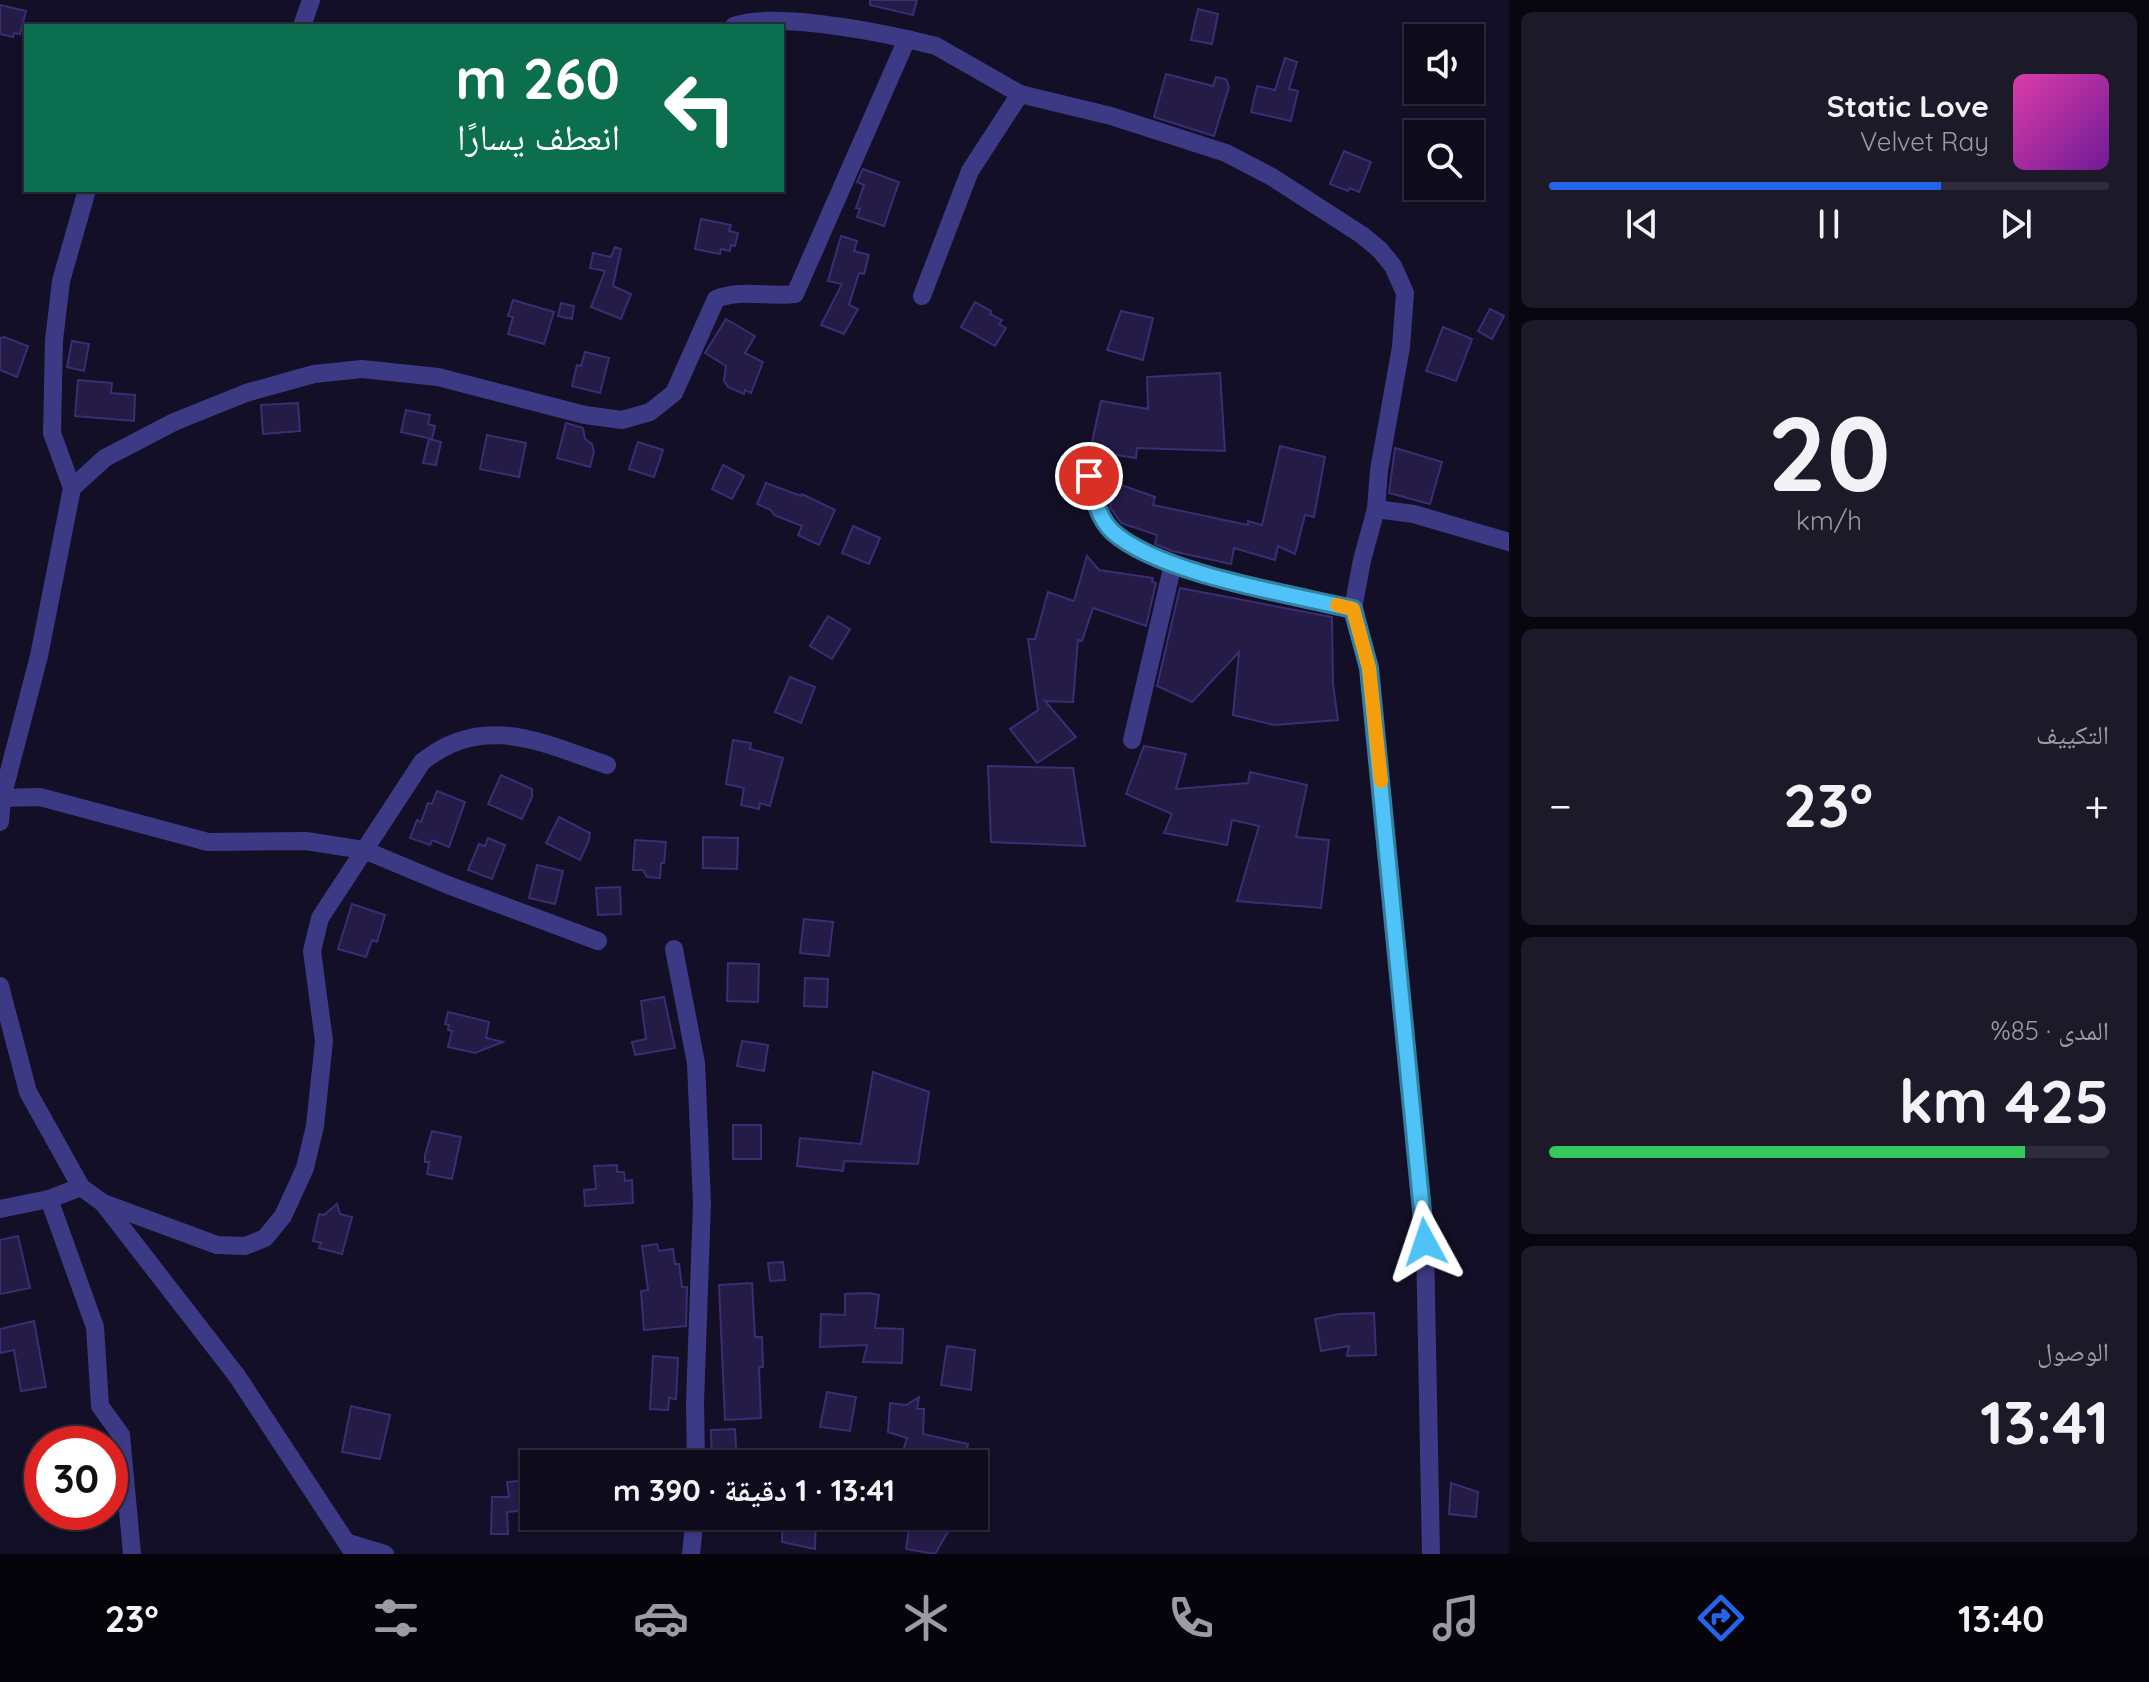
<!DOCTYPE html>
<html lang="ar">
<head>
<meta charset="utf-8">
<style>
  :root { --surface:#0e0b1c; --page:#1c1929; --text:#f1f3f6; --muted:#9b9ba3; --line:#2e2b3b; --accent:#2563eb }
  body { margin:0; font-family:Quicksand,"Noto Naskh Arabic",sans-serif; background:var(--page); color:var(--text); direction:rtl; height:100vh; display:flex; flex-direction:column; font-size:30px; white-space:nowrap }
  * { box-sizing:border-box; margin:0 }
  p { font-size:26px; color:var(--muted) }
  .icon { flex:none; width:44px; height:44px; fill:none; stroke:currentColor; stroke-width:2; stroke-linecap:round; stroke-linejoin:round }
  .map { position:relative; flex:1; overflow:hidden; direction:ltr }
  .details { display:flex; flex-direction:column; gap:12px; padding:12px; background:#08060f; width:640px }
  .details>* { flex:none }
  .hud { position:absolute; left:24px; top:24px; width:760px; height:168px; border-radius:0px; box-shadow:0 2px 6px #0004,0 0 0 2px var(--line); direction:rtl; background:#0b6e4f; color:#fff; overflow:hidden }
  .controls { position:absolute; left:1404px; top:24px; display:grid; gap:16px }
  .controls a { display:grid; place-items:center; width:80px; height:80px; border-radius:0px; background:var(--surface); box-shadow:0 2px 6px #0004,0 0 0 2px var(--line); font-size:40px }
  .speed { position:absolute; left:24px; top:1426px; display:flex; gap:16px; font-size:40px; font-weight:700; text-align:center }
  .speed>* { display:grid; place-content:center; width:104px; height:104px; border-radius:50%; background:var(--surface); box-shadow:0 2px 6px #0004,0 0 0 2px var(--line); line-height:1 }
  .speed .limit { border:12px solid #d22; background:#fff; color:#111 }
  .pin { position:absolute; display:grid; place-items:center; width:68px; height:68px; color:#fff; margin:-34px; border:4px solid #fff; border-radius:50%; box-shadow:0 2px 8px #0007 }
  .me { position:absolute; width:88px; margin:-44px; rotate:355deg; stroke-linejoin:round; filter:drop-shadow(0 0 6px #0008) }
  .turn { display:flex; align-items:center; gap:28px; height:168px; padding:0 32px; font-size:36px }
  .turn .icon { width:104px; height:104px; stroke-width:2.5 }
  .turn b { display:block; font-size:56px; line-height:68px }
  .big { font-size:60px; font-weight:700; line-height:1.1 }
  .details .card { flex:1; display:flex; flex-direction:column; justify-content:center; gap:12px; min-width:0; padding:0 28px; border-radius:12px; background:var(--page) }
  .details .dial { align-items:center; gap:0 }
  .dial b { font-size:104px; line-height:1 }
  .song { display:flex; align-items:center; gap:24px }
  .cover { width:96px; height:96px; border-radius:12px; background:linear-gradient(135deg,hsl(320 70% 55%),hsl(280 70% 35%)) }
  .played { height:8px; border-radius:4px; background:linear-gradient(90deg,var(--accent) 70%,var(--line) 70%) }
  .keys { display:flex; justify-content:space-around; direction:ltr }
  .heat { display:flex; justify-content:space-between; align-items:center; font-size:44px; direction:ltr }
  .charge { height:12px; border-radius:6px; background:linear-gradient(90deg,#34c759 85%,var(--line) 0) }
  .trip { position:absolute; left:520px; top:1450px; width:468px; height:80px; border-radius:0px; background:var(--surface); box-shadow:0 2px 6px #0004,0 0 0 2px var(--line); font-weight:700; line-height:80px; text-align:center; direction:rtl }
  .tab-bar { display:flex; height:128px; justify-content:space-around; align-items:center; background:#06040b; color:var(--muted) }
  .tab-bar .icon { width:56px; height:56px }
  .tab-bar .current { color:var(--accent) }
  .tab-bar b { font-size:36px; color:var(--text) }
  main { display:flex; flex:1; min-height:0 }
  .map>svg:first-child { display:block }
</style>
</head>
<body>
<main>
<section class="details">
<div class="card">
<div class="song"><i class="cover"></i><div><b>Static Love</b><p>Velvet Ray</p></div></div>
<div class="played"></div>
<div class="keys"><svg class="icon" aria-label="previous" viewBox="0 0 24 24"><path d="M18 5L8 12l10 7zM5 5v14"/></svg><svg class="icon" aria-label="pause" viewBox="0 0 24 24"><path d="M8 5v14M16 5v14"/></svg><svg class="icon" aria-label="next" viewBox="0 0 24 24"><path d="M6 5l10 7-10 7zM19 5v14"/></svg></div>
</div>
<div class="card dial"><b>20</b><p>km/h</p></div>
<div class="card"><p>التكييف</p>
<div class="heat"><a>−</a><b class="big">23°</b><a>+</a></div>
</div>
<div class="card"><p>المدى · 85%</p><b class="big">425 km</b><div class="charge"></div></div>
<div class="card"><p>الوصول</p><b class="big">13:41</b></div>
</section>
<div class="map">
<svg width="1509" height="1554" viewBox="0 0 1509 1554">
  <rect width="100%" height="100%" fill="#130f26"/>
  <!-- building -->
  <g fill="#241b47" stroke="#3b2d73" stroke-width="2">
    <polygon points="870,0 917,0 913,15 870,5"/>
    <polygon points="0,5 26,11 20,34 14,33 13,37 0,34"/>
    <polygon points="1198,9 1218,14 1212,44 1191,40"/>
    <polygon points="1285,58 1297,62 1289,89 1298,91 1291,121 1251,112 1257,86 1275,90"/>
    <polygon points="1166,74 1213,86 1216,77 1226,79 1229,87 1214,136 1154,117"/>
    <polygon points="1344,151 1371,162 1359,192 1350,188 1348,191 1330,184"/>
    <polygon points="863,169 899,182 884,226 857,217 860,209 856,208 864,185 857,182"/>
    <polygon points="701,219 731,225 729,231 738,233 735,246 731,245 730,251 721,249 720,254 695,249"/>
    <polygon points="841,236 857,241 854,251 869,255 864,274 859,273 849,305 858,309 844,334 821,325 842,284 828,281"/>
    <polygon points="615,247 621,249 613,286 631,294 621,319 591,307 605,271 590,268 593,253 611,257"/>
    <polygon points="513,300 554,312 544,344 508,334 513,317 508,316"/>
    <polygon points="975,302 991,311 990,314 1002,320 999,324 1006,328 995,346 961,327"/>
    <polygon points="561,303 574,306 572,319 558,316"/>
    <polygon points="1490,309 1504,316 1492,339 1478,331"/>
    <polygon points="1121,311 1153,318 1143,360 1107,350"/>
    <polygon points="726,319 755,336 745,353 763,362 751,393 745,390 744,394 728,387 724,381 726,366 705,353"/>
    <polygon points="1443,327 1472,339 1456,381 1426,371"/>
    <polygon points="4,337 28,346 17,377 0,370 0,338"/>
    <polygon points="72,341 89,344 84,371 67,367"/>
    <polygon points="585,352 609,358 600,393 572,386 577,365 581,366"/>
    <polygon points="1220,373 1225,451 1137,448 1136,458 1090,451 1101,401 1148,409 1147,377"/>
    <polygon points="78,380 112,383 111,393 135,395 134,421 75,416"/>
    <polygon points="298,403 300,431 263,434 261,405"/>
    <polygon points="406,410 430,415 428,424 435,426 432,439 401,432"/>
    <polygon points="566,423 583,428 585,439 592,444 594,452 590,467 557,458"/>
    <polygon points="487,435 526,443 519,477 480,469"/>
    <polygon points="429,439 441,442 436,465 423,463"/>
    <polygon points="638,442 663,450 654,477 629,469"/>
    <polygon points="1280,446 1325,457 1314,517 1305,515 1295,554 1278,546 1275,560 1234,548 1231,564 1172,551 1155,544 1157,535 1121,523 1110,507 1116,483 1155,497 1153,505 1248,525 1248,521 1262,525"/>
    <polygon points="1395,448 1442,462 1430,504 1389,493"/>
    <polygon points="723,465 744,476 732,499 712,489"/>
    <polygon points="766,483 801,496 802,494 835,510 819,545 798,535 802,526 774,515 771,510 757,504"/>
    <polygon points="853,526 880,538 869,564 842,553"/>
    <polygon points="1087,556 1099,570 1153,578 1152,582 1156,583 1146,626 1093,608 1082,641 1078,640 1073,702 1045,701 1076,737 1037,763 1010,729 1038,710 1028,639 1035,639 1048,592 1074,601"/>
    <polygon points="1180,588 1332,617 1333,684 1338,720 1274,725 1233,715 1239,652 1192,702 1157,686"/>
    <polygon points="828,616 850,629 832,659 810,646"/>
    <polygon points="790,677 815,687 801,723 775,712"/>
    <polygon points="733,740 751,743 750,749 783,758 770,806 760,803 759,809 741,805 744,788 726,784"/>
    <polygon points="1144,746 1186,754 1176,789 1248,783 1250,772 1307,785 1296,837 1329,840 1321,908 1237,901 1259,826 1232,820 1227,845 1164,833 1172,814 1126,794"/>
    <polygon points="988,766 1073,768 1085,846 991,842"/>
    <polygon points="501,775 532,789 532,797 522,819 488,804"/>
    <polygon points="437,791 465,802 449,847 432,840 430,845 410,838 417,820 421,822 428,803 432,804"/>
    <polygon points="559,817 590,833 588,843 580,860 546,843"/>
    <polygon points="703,837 738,838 737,869 703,868"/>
    <polygon points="488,838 505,845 492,879 468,870 479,844 485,846"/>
    <polygon points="635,840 666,842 664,863 661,863 660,878 647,877 643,870 633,870"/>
    <polygon points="537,865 563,871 555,904 529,898"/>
    <polygon points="620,887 621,914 598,915 596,888"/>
    <polygon points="352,904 385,915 377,942 372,940 366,957 338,949"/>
    <polygon points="804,919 833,922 829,956 800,953"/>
    <polygon points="728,963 759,964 758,1002 727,1001"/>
    <polygon points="805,978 828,979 827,1007 804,1006"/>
    <polygon points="664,997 675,1048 635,1055 632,1042 646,1039 641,1001"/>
    <polygon points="448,1012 489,1022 486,1038 503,1042 475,1053 448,1047 452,1031 448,1030 449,1025 445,1024"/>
    <polygon points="742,1041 768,1045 764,1071 737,1066"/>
    <polygon points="873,1072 929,1092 918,1164 844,1161 843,1171 797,1166 800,1138 861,1144"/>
    <rect x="733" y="1125" width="28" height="34"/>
    <polygon points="432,1131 461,1137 452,1179 427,1174 429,1162 425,1162 425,1155"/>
    <polygon points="617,1165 617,1172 624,1172 625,1181 632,1180 633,1203 585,1206 584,1190 596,1189 594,1166"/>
    <polygon points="337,1204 340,1214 352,1217 342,1254 319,1248 321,1243 313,1241 319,1214 324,1215"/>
    <polygon points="18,1236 30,1288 0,1294 0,1240"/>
    <polygon points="657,1244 659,1251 673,1249 675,1264 679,1264 682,1287 687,1287 686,1326 644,1330 641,1291 648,1290 642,1246"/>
    <polygon points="783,1262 785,1280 770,1281 768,1263"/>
    <polygon points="752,1283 755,1337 762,1337 763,1367 759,1367 761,1418 725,1420 719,1285"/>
    <polygon points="869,1293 879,1295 875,1328 903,1329 902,1363 863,1362 867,1345 820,1347 821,1314 845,1315 845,1294"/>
    <polygon points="1374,1313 1376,1355 1347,1356 1349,1346 1321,1351 1315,1319 1339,1314"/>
    <polygon points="34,1321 46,1387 21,1391 14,1350 0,1353 0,1329"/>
    <polygon points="947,1346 975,1350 971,1390 941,1385"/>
    <polygon points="653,1356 678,1358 676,1399 669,1398 668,1410 650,1409"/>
    <polygon points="827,1392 856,1397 850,1431 820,1427"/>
    <polygon points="919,1397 917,1409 924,1409 923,1434 968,1444 963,1464 907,1464 909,1453 903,1451 907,1438 888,1432 890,1403 906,1405"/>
    <polygon points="351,1406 390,1415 380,1459 342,1452"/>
    <polygon points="735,1429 737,1464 712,1464 711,1430"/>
    <polygon points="534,1479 534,1509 507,1512 508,1534 491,1534 492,1497 509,1497 507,1482"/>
    <polygon points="1451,1483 1478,1492 1476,1517 1449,1514"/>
    <polygon points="783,1516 816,1516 815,1549 782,1542"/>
    <polygon points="921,1516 956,1518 935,1554 906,1549 910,1522 920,1525"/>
  </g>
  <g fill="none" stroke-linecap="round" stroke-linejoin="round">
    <!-- minor -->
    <g stroke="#3d3a85" stroke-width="18">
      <polyline points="302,26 311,0"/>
      <path d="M734,26C771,12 867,30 907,39"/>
      <polyline points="922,296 970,171 1020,94"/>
      <path d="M1089,476C1093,494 1098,519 1113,532C1160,575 1289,594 1353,609"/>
      <path d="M72,488L105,458L174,422L246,393L314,374L362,369L438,377L585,415L622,420L650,412L674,393L716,299C740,289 767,297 795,294L907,39L936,46L1020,94L1111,116L1226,153L1272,177L1362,235L1380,250L1393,266L1405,293L1401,347L1379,470L1376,509L1362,560L1353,609L1369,668L1425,1242L1431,1554"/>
      <polyline points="1376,509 1414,514 1509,542"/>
      <polyline points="1132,740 1173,564"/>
      <polyline points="0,798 40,797 208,842 306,841 364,850 448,885 598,941"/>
      <polyline points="0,822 2,798 39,656 72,488 52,433 54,340 61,281 87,190"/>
      <polyline points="674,949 696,1063 702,1203 695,1403 696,1464"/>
      <polyline points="0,986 28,1092 81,1187 103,1203 237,1376 354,1554"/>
      <polyline points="49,1199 95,1327 100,1406 121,1435 132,1554"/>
      <path d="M103,1203L217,1245L245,1246L265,1238L283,1216L305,1168L315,1126L324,1041L312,951L320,918L422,762C483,712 542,743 607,765"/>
      <polyline points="0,1209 49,1199 81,1187"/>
      <polyline points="346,1542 385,1554"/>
      <polyline points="691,1554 695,1516"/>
    </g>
  </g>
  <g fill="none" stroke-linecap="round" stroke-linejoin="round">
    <!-- route casing -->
    <g stroke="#337fa1" stroke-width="20">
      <path id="route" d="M1089,476C1093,494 1098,519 1113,532C1160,574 1290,594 1353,609L1369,668L1425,1242"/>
    </g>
    <!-- route -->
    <use href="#route" stroke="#4fc3f7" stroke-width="14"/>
    <!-- slow -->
    <polyline stroke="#f59e0b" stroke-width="14" points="1337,605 1353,609 1369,668 1381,781"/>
  </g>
</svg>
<div class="controls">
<a><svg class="icon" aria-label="sound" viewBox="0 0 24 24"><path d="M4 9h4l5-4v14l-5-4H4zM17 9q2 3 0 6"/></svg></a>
<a><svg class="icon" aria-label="search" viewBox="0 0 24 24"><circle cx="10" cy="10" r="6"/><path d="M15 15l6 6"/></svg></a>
</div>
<div class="speed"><div class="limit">30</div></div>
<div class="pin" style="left:1089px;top:476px;background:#d93025"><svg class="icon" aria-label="arrive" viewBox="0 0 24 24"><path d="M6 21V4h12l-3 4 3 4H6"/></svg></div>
<svg class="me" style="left:1425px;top:1242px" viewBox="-20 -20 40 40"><path d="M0-17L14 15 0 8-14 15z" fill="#4fc3f7" stroke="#fff" stroke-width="4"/></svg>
<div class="trip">13:41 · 1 دقيقة · 390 m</div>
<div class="hud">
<div class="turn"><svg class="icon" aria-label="left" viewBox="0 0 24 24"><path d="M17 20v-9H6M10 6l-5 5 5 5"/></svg><div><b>260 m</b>انعطف يسارًا</div></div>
</div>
</div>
</main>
<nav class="tab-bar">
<b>13:40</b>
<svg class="icon current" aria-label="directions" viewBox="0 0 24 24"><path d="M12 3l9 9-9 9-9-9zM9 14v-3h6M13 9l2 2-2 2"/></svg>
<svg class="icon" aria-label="music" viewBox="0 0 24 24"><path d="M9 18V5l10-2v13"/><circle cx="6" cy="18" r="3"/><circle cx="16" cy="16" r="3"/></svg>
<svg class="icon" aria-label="phone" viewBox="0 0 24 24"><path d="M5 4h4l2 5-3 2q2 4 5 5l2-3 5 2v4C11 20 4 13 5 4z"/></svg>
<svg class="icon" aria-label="climate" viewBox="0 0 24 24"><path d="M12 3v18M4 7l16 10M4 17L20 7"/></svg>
<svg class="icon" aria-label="car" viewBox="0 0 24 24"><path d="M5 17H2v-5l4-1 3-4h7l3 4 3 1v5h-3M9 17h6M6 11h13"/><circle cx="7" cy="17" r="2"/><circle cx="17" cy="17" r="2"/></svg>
<svg class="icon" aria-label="filters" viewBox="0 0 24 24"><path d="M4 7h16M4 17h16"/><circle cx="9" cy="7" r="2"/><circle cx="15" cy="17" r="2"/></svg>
<b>23°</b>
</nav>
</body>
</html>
